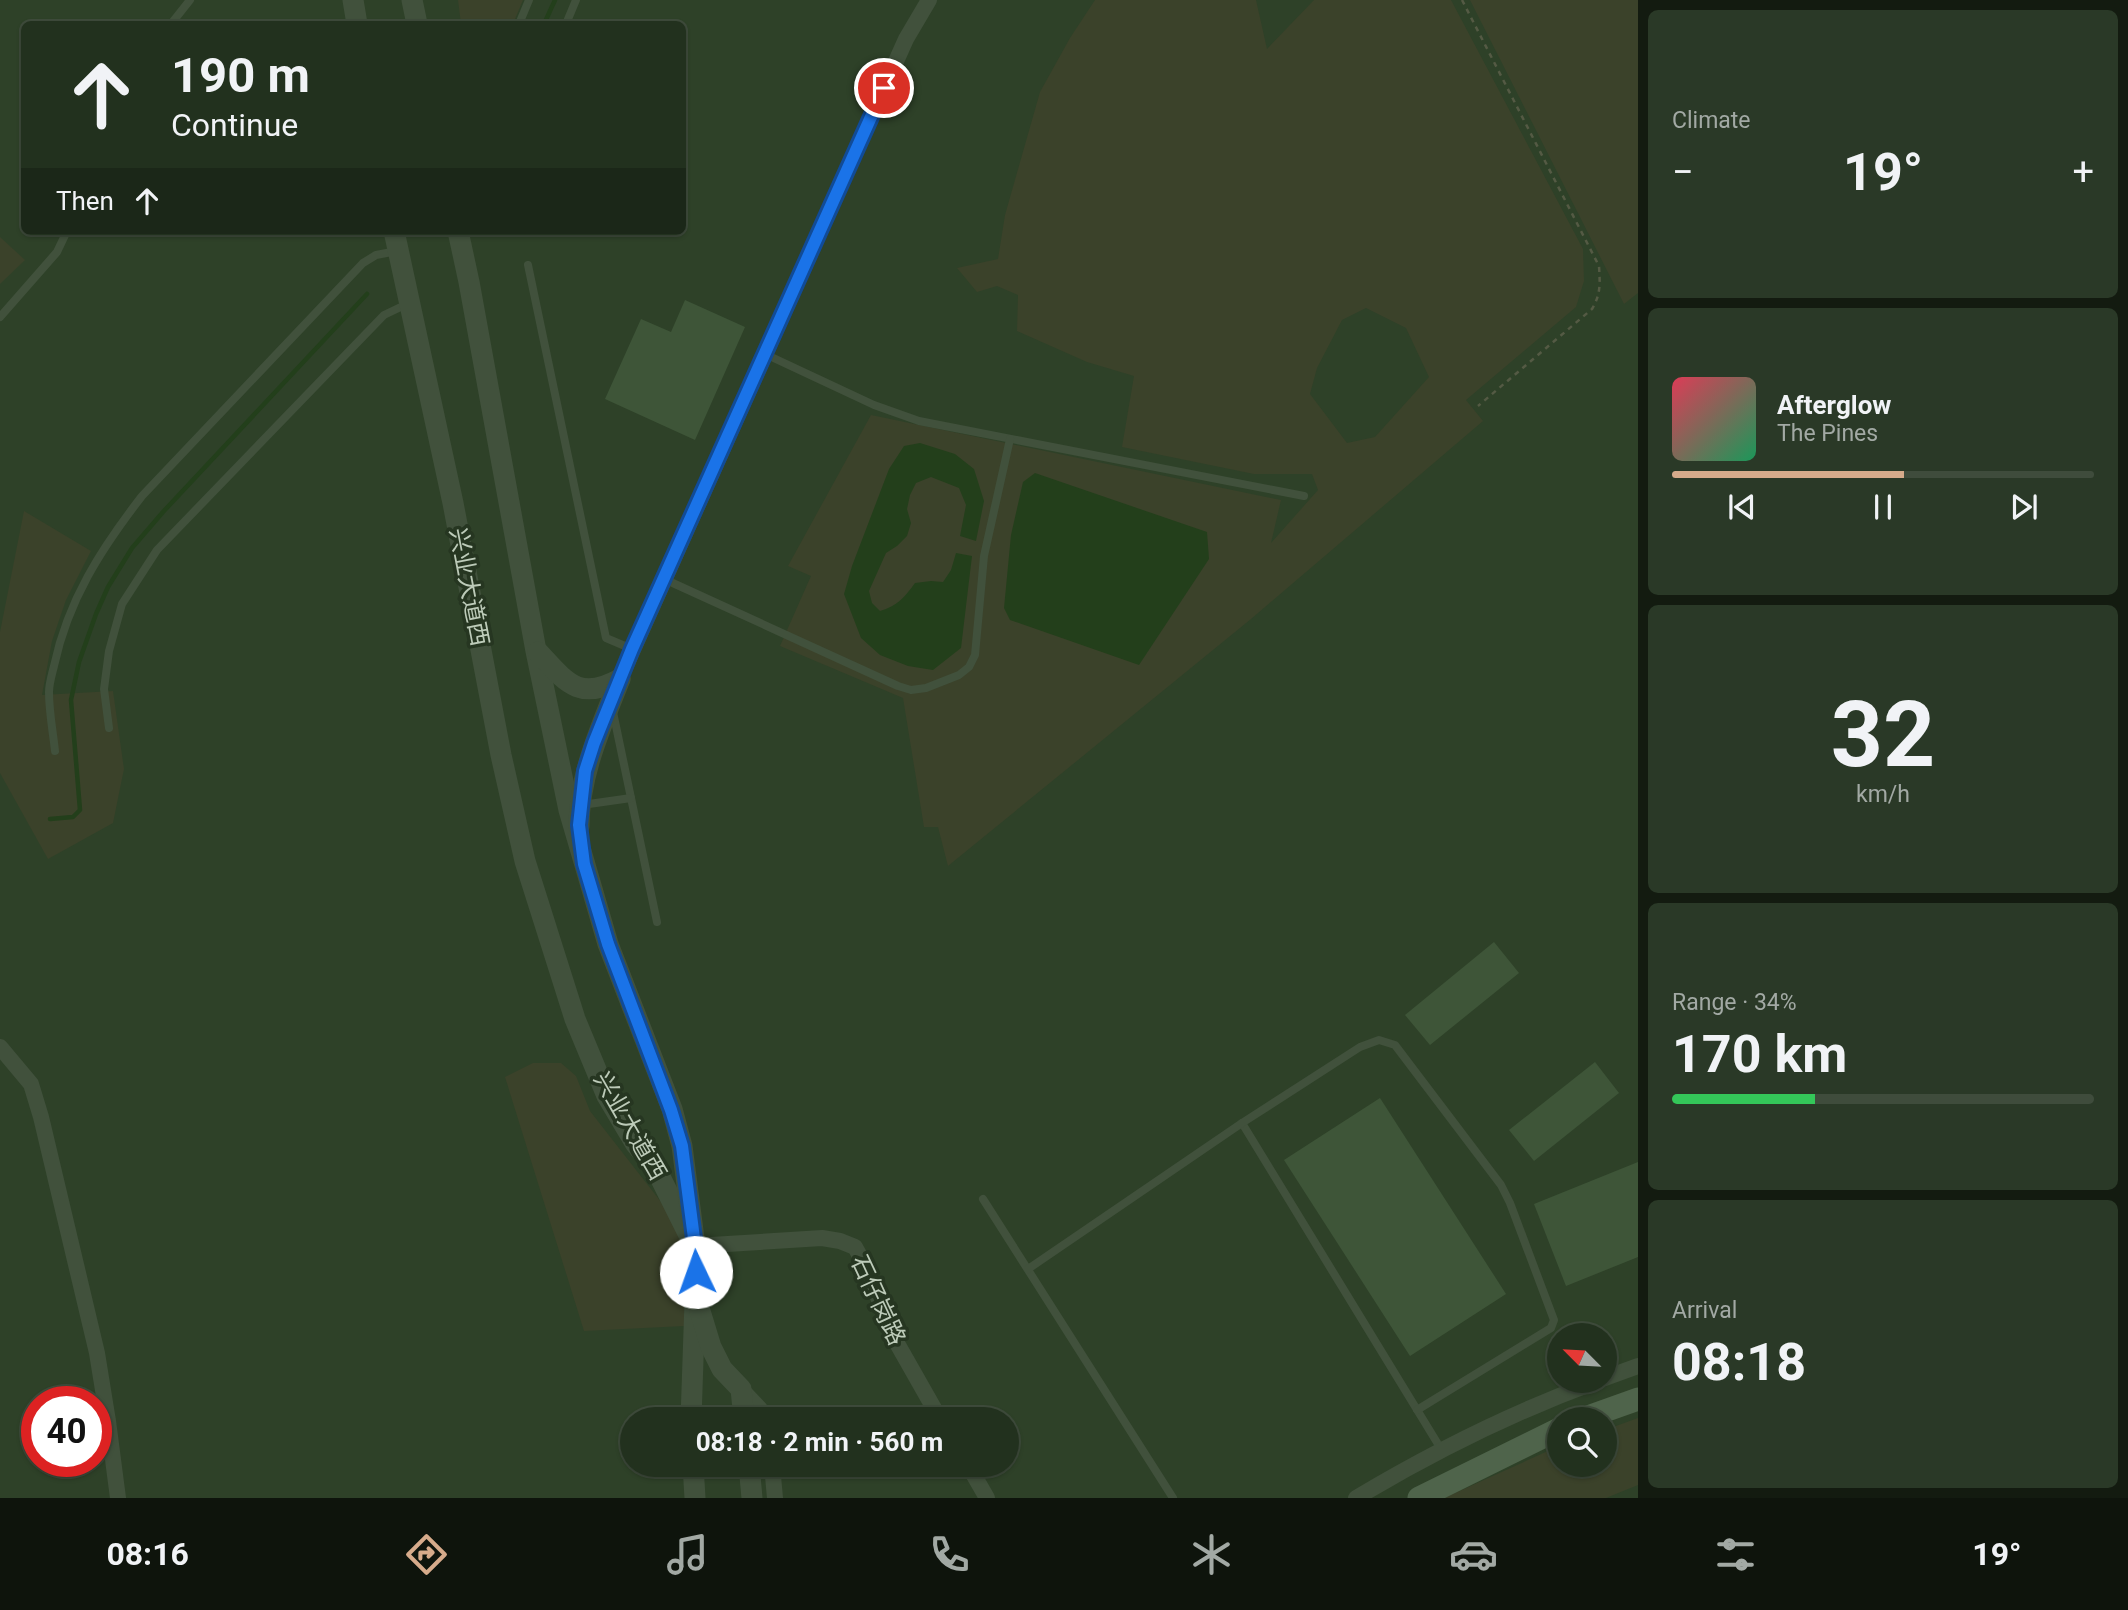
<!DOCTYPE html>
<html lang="en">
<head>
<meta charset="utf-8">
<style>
  :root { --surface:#22311e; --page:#2a3927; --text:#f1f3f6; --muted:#a2a9a4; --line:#3f4c3c; --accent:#d6ab8b }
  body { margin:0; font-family:Roboto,"Noto Sans SC",sans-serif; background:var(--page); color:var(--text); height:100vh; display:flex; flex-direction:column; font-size:26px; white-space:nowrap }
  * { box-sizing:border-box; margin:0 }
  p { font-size:23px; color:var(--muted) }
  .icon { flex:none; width:38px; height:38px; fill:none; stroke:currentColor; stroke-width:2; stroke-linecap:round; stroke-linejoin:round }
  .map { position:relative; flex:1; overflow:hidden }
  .sheet { display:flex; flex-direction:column; gap:10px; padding:10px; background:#131b10; width:490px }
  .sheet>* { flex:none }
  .banner { position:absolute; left:21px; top:21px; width:665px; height:214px; border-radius:10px; box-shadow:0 2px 5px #0004,0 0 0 2px var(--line); background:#22311e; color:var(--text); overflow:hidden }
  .needle { width:46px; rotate:294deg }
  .fabs { position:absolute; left:1547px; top:1323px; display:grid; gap:14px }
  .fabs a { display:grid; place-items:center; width:70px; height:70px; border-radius:50%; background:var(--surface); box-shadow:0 2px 5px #0004,0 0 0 2px var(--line); font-size:35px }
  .speed { position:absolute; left:21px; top:1386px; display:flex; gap:14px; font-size:35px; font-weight:700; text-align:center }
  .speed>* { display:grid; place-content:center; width:91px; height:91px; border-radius:50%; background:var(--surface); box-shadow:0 2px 5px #0004,0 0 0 2px var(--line); line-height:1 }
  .speed .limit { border:10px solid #d22; background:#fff; color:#111 }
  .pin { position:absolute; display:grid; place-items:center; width:60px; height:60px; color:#fff; margin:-30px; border:4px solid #fff; border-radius:50%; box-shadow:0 2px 7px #0007 }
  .me { position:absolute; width:77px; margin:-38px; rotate:357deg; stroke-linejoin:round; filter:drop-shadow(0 0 5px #0008) }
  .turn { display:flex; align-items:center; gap:24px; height:147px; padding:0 35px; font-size:32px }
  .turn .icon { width:91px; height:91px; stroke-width:2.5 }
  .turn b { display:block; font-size:49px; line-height:60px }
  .then { display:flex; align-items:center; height:66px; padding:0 35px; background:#0003; gap:14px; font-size:26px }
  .big { font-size:52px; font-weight:700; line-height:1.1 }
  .sheet .tile { flex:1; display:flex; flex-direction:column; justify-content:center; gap:10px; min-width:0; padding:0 24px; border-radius:10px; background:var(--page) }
  .sheet .dial { align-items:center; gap:0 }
  .dial b { font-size:91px; line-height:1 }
  .song { display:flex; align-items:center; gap:21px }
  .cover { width:84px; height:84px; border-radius:10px; background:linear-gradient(135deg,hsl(350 70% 55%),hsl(150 70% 35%)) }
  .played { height:7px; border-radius:4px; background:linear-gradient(90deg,var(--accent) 55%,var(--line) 55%) }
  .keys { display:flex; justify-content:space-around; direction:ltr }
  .heat { display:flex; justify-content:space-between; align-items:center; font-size:38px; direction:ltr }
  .charge { height:10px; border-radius:5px; background:linear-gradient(90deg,#34c759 34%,var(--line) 0) }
  .trip { position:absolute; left:620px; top:1407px; width:399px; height:70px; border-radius:35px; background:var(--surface); box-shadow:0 2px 5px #0004,0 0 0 2px var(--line); font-weight:700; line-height:70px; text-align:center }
  .dock { display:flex; height:112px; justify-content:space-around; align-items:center; background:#0e140c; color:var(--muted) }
  .dock .icon { width:49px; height:49px }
  .dock .selected { color:var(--accent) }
  .dock b { font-size:32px; color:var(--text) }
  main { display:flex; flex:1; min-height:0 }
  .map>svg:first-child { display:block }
</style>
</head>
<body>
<main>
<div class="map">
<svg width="1638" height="1498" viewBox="0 0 1638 1498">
  <rect width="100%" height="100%" fill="#2e4128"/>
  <!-- green -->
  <g fill="#3b422a" fill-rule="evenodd">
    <polygon points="458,0 523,0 513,24 461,24"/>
    <path d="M1095,0H1256L1267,49L1314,0H1451L1583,249L1584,281L1576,307L1466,400L1483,421L1251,619L948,866L938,827H924L903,698L780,646L811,576L788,566L871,415L1281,500L1271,543L1318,490L1312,474H1254L1122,447L1134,376L1087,362L1017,331L1018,295L997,286L977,292L957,268L998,259L1005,215L1040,92L1070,38ZM1366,308L1406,328L1429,377L1375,437L1347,443L1310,394L1317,368L1342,320Z"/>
    <polygon points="1470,0 1638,0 1638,293 1624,304"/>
    <polygon points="0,237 25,260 0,284"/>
    <polygon points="24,511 91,551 66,600 52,641 42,695 113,691 124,769 113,823 48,859 0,773 0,632"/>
    <polygon points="533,1063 561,1063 576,1076 590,1111 672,1216 684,1254 684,1326 584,1331 505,1077"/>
    <polygon points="1638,1418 1638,1485 1606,1498 1444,1498 1559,1446 1559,1465 1605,1465 1605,1430"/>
  </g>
  <!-- water -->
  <g fill="#233f1b">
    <path d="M920,443L955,454L974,469L984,501L976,541L960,536L966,505L959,488L931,477L916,483L910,495L907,509L911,523L907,536L897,546L886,553L869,591L872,603L880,611C897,606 905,597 915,583L931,581L943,582L951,570L956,553L972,556L961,648L933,670L908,666L880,655L861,638L844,594L852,566L889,469L904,446Z"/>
    <polygon points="1035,473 1207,532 1209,559 1139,665 1010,620 1004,608 1011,535 1023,482"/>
  </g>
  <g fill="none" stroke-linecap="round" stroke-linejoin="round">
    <!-- stream -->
    <g stroke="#233f1b" stroke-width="4.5">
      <polyline points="544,24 555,0"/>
      <polyline points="50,819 73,817 80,810 71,700 79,662 96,614 108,587 132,548 163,512 367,294"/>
    </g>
  </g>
  <!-- building -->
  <g fill="#3e5538">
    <polygon points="685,300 745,327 695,440 605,399 641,319 671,332"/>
    <polygon points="1494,942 1519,973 1430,1045 1405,1015"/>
    <polygon points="1595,1062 1619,1093 1534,1161 1509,1130"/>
    <polygon points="1380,1098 1506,1294 1410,1356 1284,1160"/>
    <polygon points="1638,1162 1638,1257 1566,1286 1534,1204"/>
  </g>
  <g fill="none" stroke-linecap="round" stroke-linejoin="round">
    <!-- path -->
    <path stroke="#545a44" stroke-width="2.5" stroke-dasharray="5 5" stroke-linecap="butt" d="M1462,0L1599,266C1600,283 1601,294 1592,309L1478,406"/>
    <!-- service -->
    <g stroke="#41513c" stroke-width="8">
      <polyline points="171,24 190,0"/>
      <polyline points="519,24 529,0"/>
      <polyline points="566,24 576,0"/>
      <polyline points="528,265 606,638 632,649"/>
      <polyline points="0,317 57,252 67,231"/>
      <polyline points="765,354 874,405 919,421 1304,496"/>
      <polyline points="664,579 898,686 911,690 926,688 959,675 969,667 975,655 984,556 1010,439"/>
      <polyline points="613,712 657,922"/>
      <polyline points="109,728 104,689 109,651 122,604 157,550 384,315 407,304"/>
      <path d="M55,751C53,732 49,712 49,692C49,684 52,674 54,666C68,600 101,549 142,496L363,263L376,255L397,251"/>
      <polyline points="582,805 631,798"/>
      <polyline points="1242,1123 1441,1449"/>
      <polyline points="983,1199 1173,1498"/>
      <polyline points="1028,1269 1242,1123 1360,1047 1379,1040 1395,1045 1501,1185 1510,1203 1554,1320 1551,1328 1417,1410"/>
    </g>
    <!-- minor -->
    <g stroke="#41513c" stroke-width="16">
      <polyline points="620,679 906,39 929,0"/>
      <polyline points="0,1047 31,1084 41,1117 97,1353 108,1421 118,1498"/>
      <polyline points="695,1246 822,1238 840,1241 855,1247 867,1269 894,1338 940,1419"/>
      <polyline points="1605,1378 1638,1366"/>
      <polyline points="741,1389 760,1409 765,1419"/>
      <polyline points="772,1465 775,1498"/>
      <polyline points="968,1465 987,1498"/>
      <path d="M1356,1498C1433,1452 1513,1412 1598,1381"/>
    </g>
    <!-- tertiary -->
    <g stroke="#41513c" stroke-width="21">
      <polyline points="353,0 357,24"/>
      <polyline points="412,0 417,24"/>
      <polyline points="394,231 453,503 501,755 525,861 575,1019 607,1096 635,1143 657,1171 689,1235"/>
      <polyline points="458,231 469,282 536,651 569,810 608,944 672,1109 682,1146 695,1246 696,1272 691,1419"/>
      <path d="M538,652C566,682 579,702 620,679"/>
      <path d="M579,827C579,774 601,727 620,679"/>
      <polyline points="700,1311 711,1347 722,1369 741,1389 744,1419"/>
      <polyline points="693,1465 695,1498"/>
      <polyline points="749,1465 752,1498"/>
    </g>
    <!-- secondary -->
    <g stroke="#4f644b" stroke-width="23">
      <polyline points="1582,1419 1638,1399"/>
      <polyline points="1419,1498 1559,1429"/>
    </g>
  </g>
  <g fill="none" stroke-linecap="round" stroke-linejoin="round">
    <!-- route casing -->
    <g stroke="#114b97" stroke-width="18">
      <polyline id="route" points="696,1272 695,1246 682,1146 671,1110 608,944 584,864 579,825 585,771 594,743 632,649 884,88"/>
    </g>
    <!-- route -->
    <use href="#route" stroke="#1a73e8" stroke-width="12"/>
  </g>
  <g text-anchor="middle" stroke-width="7" stroke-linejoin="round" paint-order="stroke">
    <!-- street labels -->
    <g font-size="24" fill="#bdcbb9" stroke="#263621">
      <text transform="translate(469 587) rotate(79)" y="8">兴业大道西</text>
      <text transform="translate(630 1126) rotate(60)" y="8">兴业大道西</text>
      <text transform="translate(878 1300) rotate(65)" y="8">石仔岗路</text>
    </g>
  </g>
</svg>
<div class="fabs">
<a><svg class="needle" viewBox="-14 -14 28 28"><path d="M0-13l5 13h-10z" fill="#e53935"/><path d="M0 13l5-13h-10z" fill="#a2a9a4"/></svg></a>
<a><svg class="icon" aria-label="search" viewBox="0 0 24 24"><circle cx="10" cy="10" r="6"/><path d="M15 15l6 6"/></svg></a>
</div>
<div class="speed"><div class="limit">40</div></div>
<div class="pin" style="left:884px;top:88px;background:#d93025"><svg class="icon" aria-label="arrive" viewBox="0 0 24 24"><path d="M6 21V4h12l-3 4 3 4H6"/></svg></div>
<svg class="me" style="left:696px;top:1272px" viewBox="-20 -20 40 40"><circle r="19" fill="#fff"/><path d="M0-13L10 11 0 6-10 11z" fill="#1a73e8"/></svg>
<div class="trip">08:18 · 2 min · 560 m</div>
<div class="banner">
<div class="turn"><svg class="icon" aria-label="ahead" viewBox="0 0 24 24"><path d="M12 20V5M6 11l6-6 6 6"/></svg><div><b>190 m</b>Continue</div></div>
<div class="then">Then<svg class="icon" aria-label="ahead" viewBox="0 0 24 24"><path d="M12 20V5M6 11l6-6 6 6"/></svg></div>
</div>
</div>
<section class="sheet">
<div class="tile"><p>Climate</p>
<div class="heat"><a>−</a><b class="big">19°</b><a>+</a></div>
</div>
<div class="tile">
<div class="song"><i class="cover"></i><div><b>Afterglow</b><p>The Pines</p></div></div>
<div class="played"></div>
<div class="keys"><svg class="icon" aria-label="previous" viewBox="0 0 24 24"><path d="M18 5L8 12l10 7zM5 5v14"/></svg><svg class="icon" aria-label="pause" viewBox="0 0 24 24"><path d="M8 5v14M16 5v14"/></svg><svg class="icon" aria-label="next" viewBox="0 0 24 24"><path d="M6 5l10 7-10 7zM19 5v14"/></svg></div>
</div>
<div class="tile dial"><b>32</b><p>km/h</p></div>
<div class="tile"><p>Range · 34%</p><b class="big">170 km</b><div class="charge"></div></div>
<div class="tile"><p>Arrival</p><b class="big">08:18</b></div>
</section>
</main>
<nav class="dock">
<b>08:16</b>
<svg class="icon selected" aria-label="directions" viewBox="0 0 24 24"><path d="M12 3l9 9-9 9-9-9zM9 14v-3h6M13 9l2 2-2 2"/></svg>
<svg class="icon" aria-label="music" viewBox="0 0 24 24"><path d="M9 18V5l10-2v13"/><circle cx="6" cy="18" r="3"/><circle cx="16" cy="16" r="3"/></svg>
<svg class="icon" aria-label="phone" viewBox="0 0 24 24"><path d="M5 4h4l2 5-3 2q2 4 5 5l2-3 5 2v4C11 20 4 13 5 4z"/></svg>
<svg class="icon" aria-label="climate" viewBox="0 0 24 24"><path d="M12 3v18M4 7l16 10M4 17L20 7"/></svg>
<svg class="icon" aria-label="car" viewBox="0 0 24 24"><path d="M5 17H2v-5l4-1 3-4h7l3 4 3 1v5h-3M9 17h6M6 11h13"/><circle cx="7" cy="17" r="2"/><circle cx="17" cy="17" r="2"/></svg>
<svg class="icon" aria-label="filters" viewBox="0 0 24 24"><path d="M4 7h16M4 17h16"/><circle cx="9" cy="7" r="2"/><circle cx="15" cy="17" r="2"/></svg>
<b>19°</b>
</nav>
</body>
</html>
